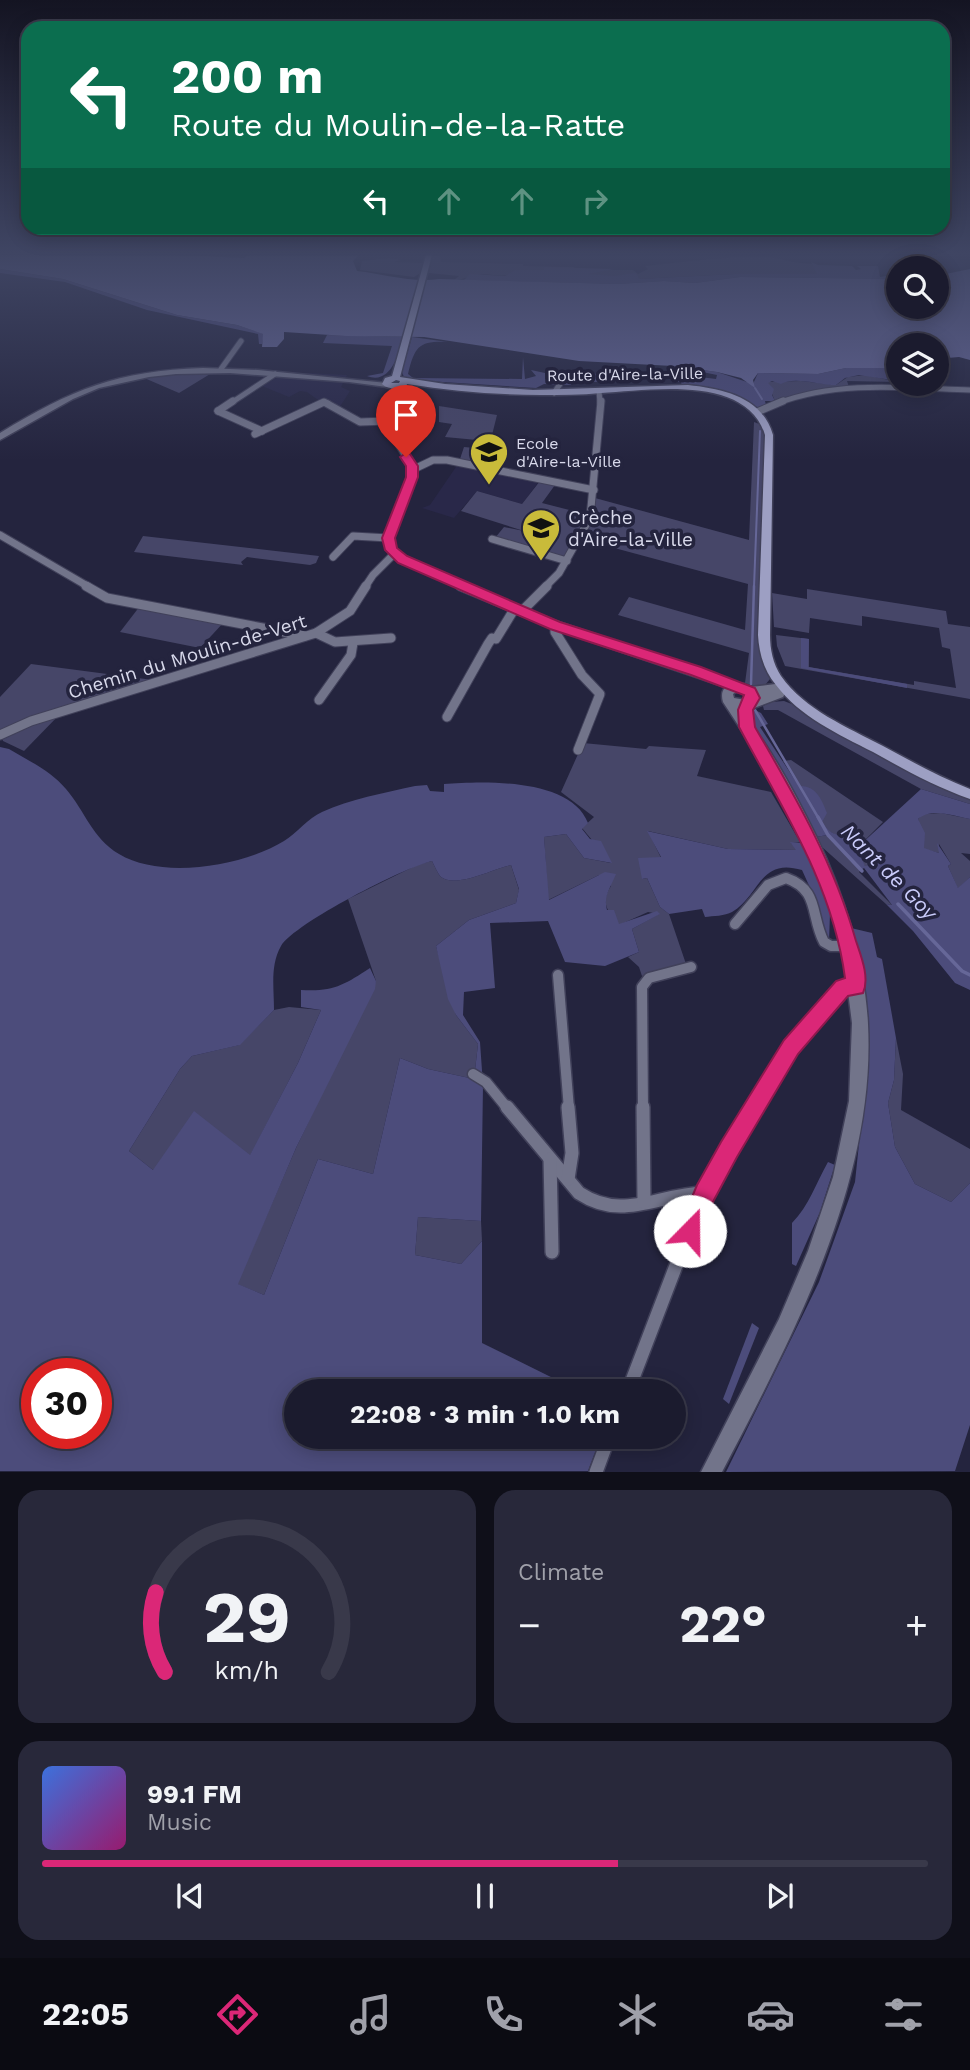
<!DOCTYPE html>
<html lang="en">
<head>
<meta charset="utf-8">
<style>
  :root { --surface:#1b1b2e; --page:#28283a; --text:#f1f3f6; --muted:#a0a1aa; --line:#39394a; --accent:#db2777 }
  body { margin:0; font-family:"Work Sans",sans-serif; background:var(--page); color:var(--text); height:100vh; display:flex; flex-direction:column; font-size:26px; white-space:nowrap }
  * { box-sizing:border-box; margin:0 }
  p { font-size:23px; color:var(--muted) }
  .icon { flex:none; width:38px; height:38px; fill:none; stroke:currentColor; stroke-width:2; stroke-linecap:round; stroke-linejoin:round }
  .map { position:relative; height:1472px; overflow:hidden }
  .sheet { display:flex; flex-direction:column; gap:18px; padding:18px; background:#0f0f19; flex:1 }
  .sheet>* { flex:none }
  .hud { position:absolute; left:21px; top:21px; width:929px; height:214px; border-radius:21px; box-shadow:0 4px 18px #0003,0 0 0 2px var(--line); background:#0b6e4f; color:#fff; overflow:hidden }
  .tools { position:absolute; left:886px; top:256px; display:grid; gap:14px }
  .tools a { display:grid; place-items:center; width:63px; height:63px; border-radius:50%; background:var(--surface); box-shadow:0 4px 18px #0003,0 0 0 2px var(--line); font-size:35px }
  .speed { position:absolute; left:21px; top:1358px; display:flex; gap:14px; font-size:35px; font-weight:700; text-align:center }
  .speed>* { display:grid; place-content:center; width:91px; height:91px; border-radius:50%; background:var(--surface); box-shadow:0 4px 18px #0003,0 0 0 2px var(--line); line-height:1 }
  .speed .limit { border:10px solid #d22; background:#fff; color:#111 }
  .pin { position:absolute; display:grid; place-items:center; width:60px; height:60px; color:#fff; margin:-72px -30px; border-radius:50% 50% 50% 0; rotate:-45deg; box-shadow:0 0 7px #0007 }
  .pin .icon { rotate:45deg }
  .me { position:absolute; width:77px; margin:-38px; rotate:22deg; stroke-linejoin:round; filter:drop-shadow(0 0 5px #0008) }
  .turn { display:flex; align-items:center; gap:24px; height:147px; padding:0 35px; font-size:32px }
  .turn .icon { width:91px; height:91px; stroke-width:2.5 }
  .turn b { display:block; font-size:49px; line-height:60px }
  .lanes { display:flex; align-items:center; height:66px; padding:0 35px; background:#0003; justify-content:center; gap:35px; direction:ltr }
  .lanes .off { opacity:.35 }
  .big { font-size:52px; font-weight:700; line-height:1.1 }
  .sheet .widget { flex:1; display:flex; flex-direction:column; justify-content:center; gap:10px; min-width:0; padding:0 24px; border-radius:21px; background:var(--page) }
  .sheet .dial { align-items:center; gap:0 }
  .dial svg { height:182px; overflow:visible; fill:none; stroke:var(--line); stroke-width:7; stroke-linecap:round; text-anchor:middle }
  .dial text { fill:var(--text); stroke:none }
  .song { display:flex; align-items:center; gap:21px }
  .cover { width:84px; height:84px; border-radius:10px; background:linear-gradient(135deg,hsl(220 70% 55%),hsl(320 70% 35%)) }
  .played { height:7px; border-radius:4px; background:linear-gradient(90deg,var(--accent) 65%,var(--line) 65%) }
  .keys { display:flex; justify-content:space-around; direction:ltr }
  .heat { display:flex; justify-content:space-between; align-items:center; font-size:38px; direction:ltr }
  .sheet .tiles { flex:1; display:grid; gap:18px; grid-template-columns:1fr 1fr }
  .widget:last-child { grid-column:span 2 }
  .trip { position:absolute; left:284px; top:1379px; width:402px; height:70px; border-radius:35px; background:var(--surface); box-shadow:0 4px 18px #0003,0 0 0 2px var(--line); font-weight:700; line-height:70px; text-align:center }
  .tab-bar { display:flex; height:112px; justify-content:space-around; align-items:center; background:#0b0b12; color:var(--muted) }
  .tab-bar .icon { width:49px; height:49px }
  .tab-bar .on { color:var(--accent) }
  .tab-bar b { font-size:32px; color:var(--text) }
  .map>svg:first-child { display:block }
</style>
</head>
<body>
<div class="map">
<svg width="970" height="1472" viewBox="0 0 970 1472">
  <rect width="100%" height="100%" fill="#24243e"/>
  <!-- built -->
  <g fill="#292849">
    <polygon points="440,255 954,255 966,266 936,271 936,268 898,268 898,274 886,275 881,274 878,266 744,259 647,266 648,269 643,273 638,274 633,270 574,270 573,267 523,266 523,264 440,262"/>
    <polygon points="309,373 347,375 341,387 350,391 339,408 327,399 321,402 307,392 300,391 289,397 262,386 278,377"/>
    <polygon points="458,464 540,480 522,504 477,491 454,518 422,508 430,505"/>
  </g>
  <!-- green -->
  <g fill="#464668">
    <path d="M433,255H440L441,262L523,264V266L574,267L575,270H633L638,274L648,269L645,266C680,263 748,253 780,259C791,262 800,263 812,264L818,274H735L639,279L513,273C501,279 490,272 477,275C468,276 463,280 454,280L459,276L429,273Z"/>
    <polygon points="389,258 401,260 394,262 424,263 422,272 414,277 360,270 362,261"/>
    <polygon points="215,371 179,393 142,377"/>
    <polygon points="866,375 898,382 847,381 849,387 775,401 767,382 801,381 836,385 848,377"/>
    <polygon points="439,406 497,415 484,467 459,462 464,447 475,448 477,440 445,437 452,424 439,422"/>
    <polygon points="754,422 762,425 765,435 760,616 770,679 765,685 755,687 745,683 749,653 618,615 629,597 745,630 748,584 581,539 595,498 749,540"/>
    <polygon points="540,481 555,485 542,503 589,515 567,555 560,558 495,538 504,527 524,531 461,511 477,491 522,504"/>
    <polygon points="143,536 319,556 316,563 310,565 247,557 241,562 243,565 134,552"/>
    <polygon points="807,589 946,611 948,624 970,627 970,699 785,666 777,646 776,635 809,639 809,667 914,685 914,681 956,688 950,649 942,647 939,628 862,616 862,626 810,618 809,633 774,627 772,593 807,599"/>
    <polygon points="140,606 224,622 200,648 120,632"/>
    <polygon points="31,664 153,680 0,733 0,697"/>
    <polygon points="784,701 797,706 970,797 970,804 921,789 778,710 764,710 763,706 771,702"/>
    <polygon points="61,713 24,751 3,741 2,738"/>
    <path d="M583,743L646,749L649,746L706,750L697,776L771,792L800,842L791,843L798,850L728,849L648,831L661,858L642,879L647,878L660,907L669,914L686,964L642,976L639,967L628,957L639,952L632,929L659,914L648,912L619,925C607,911 600,902 611,886L599,875L548,900L544,837L566,834L584,858L611,863L582,828L594,817L561,792Z"/>
    <polygon points="791,760 883,822 860,845 870,865 865,867 853,837 837,836 826,829 783,761"/>
    <polygon points="941,813 970,819 970,854 961,853 970,861 970,877 958,889 948,866 951,864 939,844 939,853 924,849 918,819 923,814"/>
    <polygon points="828,835 861,870 859,872 892,905 886,904 822,847 815,837"/>
    <path d="M432,861C434,865 437,872 440,876C453,890 495,868 511,865L519,890L516,903L469,920L436,946L456,1015L478,1044L474,1079L428,1069L400,1058L373,1174L318,1159L264,1295L237,1284L296,1148L376,981L348,899L419,864Z"/>
    <polygon points="289,1007 321,1010 298,1063 250,1156 153,1170 129,1151 180,1069 192,1056 239,1045 274,1010"/>
    <polygon points="896,1038 903,1074 901,1110 970,1149 970,1183 951,1202 915,1184 895,1147 888,1103 894,1080"/>
    <polygon points="418,1217 481,1221 482,1241 461,1264 415,1255"/>
  </g>
  <!-- forest -->
  <g fill="#4c4c7b" fill-rule="evenodd">
    <polygon points="811,262 818,265 852,266 856,270 861,269 857,266 878,266 880,277 898,274 898,279 740,277 695,283 664,281 618,284 464,280 470,274 505,276 515,270 544,270 544,267 613,269 588,274 614,276 636,273 639,279 735,274 817,274"/>
    <polygon points="0,269 63,279 177,315 237,325 264,334 262,344 259,344 258,334 147,310 65,282 0,273"/>
    <path d="M327,335L404,337C398,356 390,385 367,376L383,373L392,346L323,343Z"/>
    <path d="M412,337L448,342C420,341 415,345 408,374L413,378L522,379L523,357L525,379L536,376L531,370L545,373V379H562V373L692,376L716,379L717,375L673,366L717,372L753,384L758,373L818,374L846,368H884L898,365V381L859,375L845,378L836,385C819,385 794,376 781,384L772,381L768,383L774,389L772,395L775,401H765L766,405L759,408L722,390L682,386L681,382H672L671,378C640,378 605,383 572,382L571,385L544,384L536,388L411,380L404,377L402,372Z"/>
    <polygon points="801,638 809,639 808,667 907,684 907,688 801,668"/>
    <path d="M755,710L761,713L768,724L760,727L799,786C816,785 822,800 827,813L822,822C830,835 839,836 853,837L865,866L870,865L860,845L921,789L970,804V819C953,816 932,807 918,819L925,833L924,848L939,853L937,843L951,864L948,866L958,888L970,877V990L955,983L913,931L886,904L892,905L864,868L861,870L828,835L815,837L749,721Z"/>
    <path d="M0,747L9,749C29,761 51,771 66,789C85,811 92,838 119,854C162,880 243,866 284,841C297,833 308,818 322,812C350,799 384,793 415,786L427,785L430,791L444,792V784C485,781 571,778 588,823L582,829L590,839L601,841L612,863L584,858L566,834L544,837L549,900L605,872L616,874C611,887 603,896 607,910H614L619,924L657,911L660,914L632,929L639,952L605,966L565,962L548,921L490,923L495,988L464,992L463,1015L480,1042L483,1085L481,1221L418,1217L415,1255L461,1264L482,1241V1343L565,1384L564,1391H296V1437H601L588,1471H0ZM432,861C434,865 437,872 440,876C453,890 495,868 511,865L519,889L516,903L469,920L436,946L448,999L456,1015L478,1044L474,1079L428,1069L400,1058L373,1174L318,1159L264,1295L238,1284L296,1148L375,989L376,981L370,968C344,985 333,992 301,990V1007L321,1010L298,1063L250,1155L194,1111L153,1170L129,1151L180,1069L192,1056L240,1045L274,1010C274,988 270,965 281,946C295,923 405,867 432,861ZM37,1374H96V1433H37Z"/>
    <path d="M647,831L728,849L796,850L790,842L803,843L827,900L830,913L829,942L816,901L802,870C759,857 760,896 732,912C725,916 713,916 705,917L702,909L669,914L660,907L647,878L642,879L638,858L661,857Z"/>
    <polygon points="851,928 872,933 877,957 882,959 896,1038 894,1080 888,1103 895,1147 915,1184 951,1202 970,1183 970,1425 955,1471 726,1472 819,1282 855,1182 869,1047 862,967"/>
    <path d="M828,1162L835,1165L820,1212L796,1266L792,1264V1223C809,1206 816,1183 828,1162Z"/>
    <polygon points="752,1323 759,1328 729,1404 723,1399"/>
  </g>
  <!-- water -->
  <path fill="#666798" d="M0,255H178L244,258L249,255H359L353,261L357,271C384,274 412,283 439,279L618,284L664,281L695,283L740,277L898,279V306H936V276L970,269V360L959,357L936,359V345H898V365L891,368H846L818,374L758,373L753,380L755,388L741,378L717,372L673,366L579,361L424,337L346,336L284,332V339L277,347H262L263,334L237,325L177,315L63,279L0,269Z"/>
  <g fill="none" stroke-linecap="round" stroke-linejoin="round">
    <!-- stream-far2 -->
    <g stroke="#666798" stroke-width="2">
      <polyline points="755,388 762,399"/>
      <polyline points="754,587 760,431"/>
    </g>
    <!-- stream-far1 -->
    <g stroke="#666798" stroke-width="2.5">
      <polyline points="751,684 754,586"/>
      <polyline points="755,710 819,819"/>
    </g>
    <!-- stream -->
    <g stroke="#666798" stroke-width="3.5">
      <polyline points="818,817 828,835 862,871"/>
      <polyline points="898,904 962,971 970,975"/>
    </g>
    <!-- minor-far4 casing -->
    <g stroke="#41415a" stroke-width="7">
      <g id="minor-far4">
        <polyline points="221,369 241,341"/>
        <polyline points="599,391 600,403"/>
        <polyline points="554,393 560,384 559,375"/>
        <polyline points="231,403 275,374"/>
        <polyline points="322,403 328,403"/>
        <polyline points="390,403 394,387"/>
        <path d="M778,403C839,380 907,388 970,390"/>
      </g>
    </g>
    <!-- minor-far3 casing -->
    <g stroke="#41415a" stroke-width="9">
      <g id="minor-far3">
        <path d="M390,401C384,440 406,443 412,473L389,542L394,554L464,587"/>
        <polyline points="218,411 233,401"/>
        <polyline points="218,411 262,431"/>
        <polyline points="757,412 783,401"/>
        <polyline points="255,434 324,402 360,422 388,421"/>
        <polyline points="412,470 433,460 447,460 594,490"/>
        <polyline points="0,535 89,587"/>
        <polyline points="492,539 567,561"/>
        <polyline points="333,557 353,536 389,538"/>
        <polyline points="365,587 373,575 394,554"/>
        <polyline points="545,587 559,573 590,518 601,401"/>
      </g>
    </g>
    <!-- minor-far2 casing -->
    <g stroke="#41415a" stroke-width="11">
      <g id="minor-far2">
        <polyline points="86,586 107,598 305,636"/>
        <polyline points="460,586 555,625 738,687"/>
        <polyline points="522,611 547,586"/>
        <polyline points="555,625 555,632 582,675 600,694 578,750"/>
        <polyline points="316,633 335,642 391,638"/>
        <polyline points="319,700 351,655 353,643"/>
        <polyline points="447,717 488,644 492,638 496,639 515,608"/>
        <polyline points="0,735 31,721 316,633 350,611 366,586"/>
      </g>
    </g>
    <!-- minor-far1 casing -->
    <g stroke="#41415a" stroke-width="13">
      <g id="minor-far1">
        <path d="M735,924L768,885L786,878C820,890 810,915 824,942L831,946H849"/>
        <polyline points="558,975 569,1109"/>
        <polyline points="473,1074 486,1082 508,1109"/>
        <polyline points="643,1109 642,987 649,978 691,967"/>
        <path d="M751,1109C778,1065 809,1025 843,987L856,986"/>
      </g>
    </g>
    <!-- minor casing -->
    <g stroke="#41415a" stroke-width="16">
      <g id="minor">
        <path d="M507,1107L579,1193C623,1222 657,1194 705,1193"/>
        <polyline points="643,1107 644,1202"/>
        <polyline points="550,1159 552,1252"/>
        <polyline points="568,1179 572,1153 568,1107"/>
        <polyline points="628,1391 695,1216 752,1107"/>
        <polyline points="596,1472 609,1437"/>
      </g>
    </g>
    <!-- tertiary casing -->
    <g stroke="#41415a" stroke-width="3">
      <g id="tertiary">
        <path d="M203,368L258,370L387,383L391,385L387,387L349,382L230,373L176,374L149,377L99,388L73,399L0,440V433C72,389 117,371 203,368Z"/>
        <path d="M734,683L744,684L751,687L783,683L789,687L783,697L754,708L740,709C771,748 794,791 816,836C843,892 865,961 868,1024C876,1181 793,1336 722,1472H701L779,1319L808,1251L833,1177L849,1101L852,1023L842,944L814,862L774,780L723,702C720,691 724,686 734,683ZM736,692H741L745,696L746,700L734,698L733,694Z"/>
      </g>
    </g>
    <!-- secondary casing -->
    <g stroke="#41415a" stroke-width="3">
      <path id="secondary" d="M426,255H432L400,377L445,384L533,390L688,385C724,389 762,397 773,435L770,635C770,649 773,664 781,676C805,710 847,727 883,746C911,761 939,777 970,789V799C936,787 905,770 873,752C838,734 800,717 776,685C764,671 759,653 758,635L765,435C747,374 649,390 601,393C581,395 561,395 541,395C497,395 452,391 407,384L406,387C397,389 389,390 382,384L385,378L392,376ZM396,380L400,381L399,383H391Z"/>
    </g>
    <!-- minor-far4 -->
    <use href="#minor-far4" stroke="#72748a" stroke-width="5"/>
    <!-- minor-far3 -->
    <use href="#minor-far3" stroke="#72748a" stroke-width="7"/>
    <!-- minor-far2 -->
    <use href="#minor-far2" stroke="#72748a" stroke-width="9"/>
    <!-- minor-far1 -->
    <use href="#minor-far1" stroke="#72748a" stroke-width="10"/>
    <!-- minor -->
    <use href="#minor" stroke="#72748a" stroke-width="13"/>
    <!-- tertiary -->
    <use href="#tertiary" fill="#72748a" fill-rule="evenodd"/>
    <!-- secondary -->
    <use href="#secondary" fill="#9d9fc3" fill-rule="evenodd"/>
  </g>
  <!-- sky -->
  <linearGradient id="sky" x2="0" y2="1"><stop stop-color="#141422"/><stop offset="0.55" stop-color="#3f4563"/><stop offset="1" stop-color="#3f4563" stop-opacity="0"/></linearGradient>
  <rect width="970" height="461" fill="url(#sky)"/>
  <!-- route -->
  <path fill="#db2777" stroke="#8e194d" stroke-width="2" d="M406,453L410,454L418,466V477L395,538L397,548L407,556L560,622L701,667L755,688L760,698L753,710L755,727C795,796 834,863 856,941C861,956 870,978 863,993L848,996L798,1054L737,1157L714,1200L698,1240L690,1243L682,1240L678,1231L697,1185L721,1142L784,1040L836,981L845,978C833,885 782,808 739,727L738,710L744,695L691,675L550,629L398,563L385,550L382,538L406,477V466L400,457Z"/>
  <!-- icons -->
  <defs>
    <g id="school-pin" transform="scale(2.0125)"><path d="M0 17L-7.5 6A9.5 9.5 0 1 1 7.5 6Z" fill="#c9bb3a" stroke="#24243e"/><path d="M0-5L7-2L0 1L-7-2ZM-4 1L0 2.5L4 1V4Q0 6-4 4Z" fill="#111"/></g>
  </defs>
  <g fill-rule="evenodd">
    <use href="#school-pin" x="489" y="452"/>
    <use href="#school-pin" x="541" y="528"/>
  </g>
  <g text-anchor="middle" stroke-width="7" stroke-linejoin="round" paint-order="stroke">
    <!-- far-street labels -->
    <g font-size="16" fill="#d8d9eb" stroke="#24243e">
      <text transform="translate(625 374) rotate(-1)" y="6">Route d'Aire-la-Ville</text>
    </g>
    <!-- far-poi labels -->
    <g font-size="16" fill="#d8d9eb" stroke="#24243e" text-anchor="start">
      <text x="516" y="449">Ecole<tspan x="516" dy="18">d'Aire-la-Ville</tspan></text>
    </g>
    <!-- poi labels -->
    <g font-size="19" fill="#d8d9eb" stroke="#24243e" text-anchor="start">
      <text x="568" y="524">Crèche<tspan x="568" dy="22">d'Aire-la-Ville</tspan></text>
    </g>
    <!-- street labels -->
    <g font-size="19" fill="#d8d9eb" stroke="#24243e">
      <text transform="translate(187 656) rotate(-17)" y="7">Chemin du Moulin-de-Vert</text>
    </g>
    <!-- water labels -->
    <g font-size="21" font-style="italic" fill="#caccfb" stroke="#24243e">
      <text transform="translate(889 872) rotate(45)" y="7">Nant de Goy</text>
    </g>
  </g>
</svg>
<div class="tools">
<a><svg class="icon" aria-label="search" viewBox="0 0 24 24"><circle cx="10" cy="10" r="6"/><path d="M15 15l6 6"/></svg></a>
<a><svg class="icon" aria-label="layers" viewBox="0 0 24 24"><path d="M12 4l9 5-9 5-9-5zM3 14l9 5 9-5"/></svg></a>
</div>
<div class="speed"><div class="limit">30</div></div>
<div class="pin" style="left:406px;top:457px;background:#d93025"><svg class="icon" aria-label="arrive" viewBox="0 0 24 24"><path d="M6 21V4h12l-3 4 3 4H6"/></svg></div>
<svg class="me" style="left:690px;top:1231px" viewBox="-20 -20 40 40"><circle r="19" fill="#fff"/><path d="M0-13L10 11 0 6-10 11z" fill="#db2777"/></svg>
<div class="trip">22:08 · 3 min · 1.0 km</div>
<div class="hud">
<div class="turn"><svg class="icon" aria-label="left" viewBox="0 0 24 24"><path d="M17 20v-9H6M10 6l-5 5 5 5"/></svg><div><b>200 m</b>Route du Moulin-de-la-Ratte</div></div>
<div class="lanes"><svg class="icon" aria-label="left" viewBox="0 0 24 24"><path d="M17 20v-9H6M10 6l-5 5 5 5"/></svg><svg class="icon off" aria-label="ahead" viewBox="0 0 24 24"><path d="M12 20V5M6 11l6-6 6 6"/></svg><svg class="icon off" aria-label="ahead" viewBox="0 0 24 24"><path d="M12 20V5M6 11l6-6 6 6"/></svg><svg class="icon off" aria-label="right" viewBox="0 0 24 24"><path d="M7 20v-9h11M14 6l5 5-5 5"/></svg></div>
</div>
</div>
<section class="sheet">
<div class="tiles">
<div class="widget dial"><svg viewBox="0 0 100 80">
<path d="M14 69A42 42 0 1 1 86 69"/>
<path d="M14 69A42 42 0 0 1 10 34" stroke="#db2777"/>
<text x="50" y="56" font-size="32" font-weight="700">29</text>
<text x="50" y="72" font-size="11">km/h</text>
</svg></div>
<div class="widget"><p>Climate</p>
<div class="heat"><a>−</a><b class="big">22°</b><a>+</a></div>
</div>
<div class="widget">
<div class="song"><i class="cover"></i><div><b>99.1 FM</b><p>Music</p></div></div>
<div class="played"></div>
<div class="keys"><svg class="icon" aria-label="previous" viewBox="0 0 24 24"><path d="M18 5L8 12l10 7zM5 5v14"/></svg><svg class="icon" aria-label="pause" viewBox="0 0 24 24"><path d="M8 5v14M16 5v14"/></svg><svg class="icon" aria-label="next" viewBox="0 0 24 24"><path d="M6 5l10 7-10 7zM19 5v14"/></svg></div>
</div>
</div>
</section>
<nav class="tab-bar">
<b>22:05</b>
<svg class="icon on" aria-label="directions" viewBox="0 0 24 24"><path d="M12 3l9 9-9 9-9-9zM9 14v-3h6M13 9l2 2-2 2"/></svg>
<svg class="icon" aria-label="music" viewBox="0 0 24 24"><path d="M9 18V5l10-2v13"/><circle cx="6" cy="18" r="3"/><circle cx="16" cy="16" r="3"/></svg>
<svg class="icon" aria-label="phone" viewBox="0 0 24 24"><path d="M5 4h4l2 5-3 2q2 4 5 5l2-3 5 2v4C11 20 4 13 5 4z"/></svg>
<svg class="icon" aria-label="climate" viewBox="0 0 24 24"><path d="M12 3v18M4 7l16 10M4 17L20 7"/></svg>
<svg class="icon" aria-label="car" viewBox="0 0 24 24"><path d="M5 17H2v-5l4-1 3-4h7l3 4 3 1v5h-3M9 17h6M6 11h13"/><circle cx="7" cy="17" r="2"/><circle cx="17" cy="17" r="2"/></svg>
<svg class="icon" aria-label="filters" viewBox="0 0 24 24"><path d="M4 7h16M4 17h16"/><circle cx="9" cy="7" r="2"/><circle cx="15" cy="17" r="2"/></svg>
</nav>
</body>
</html>
